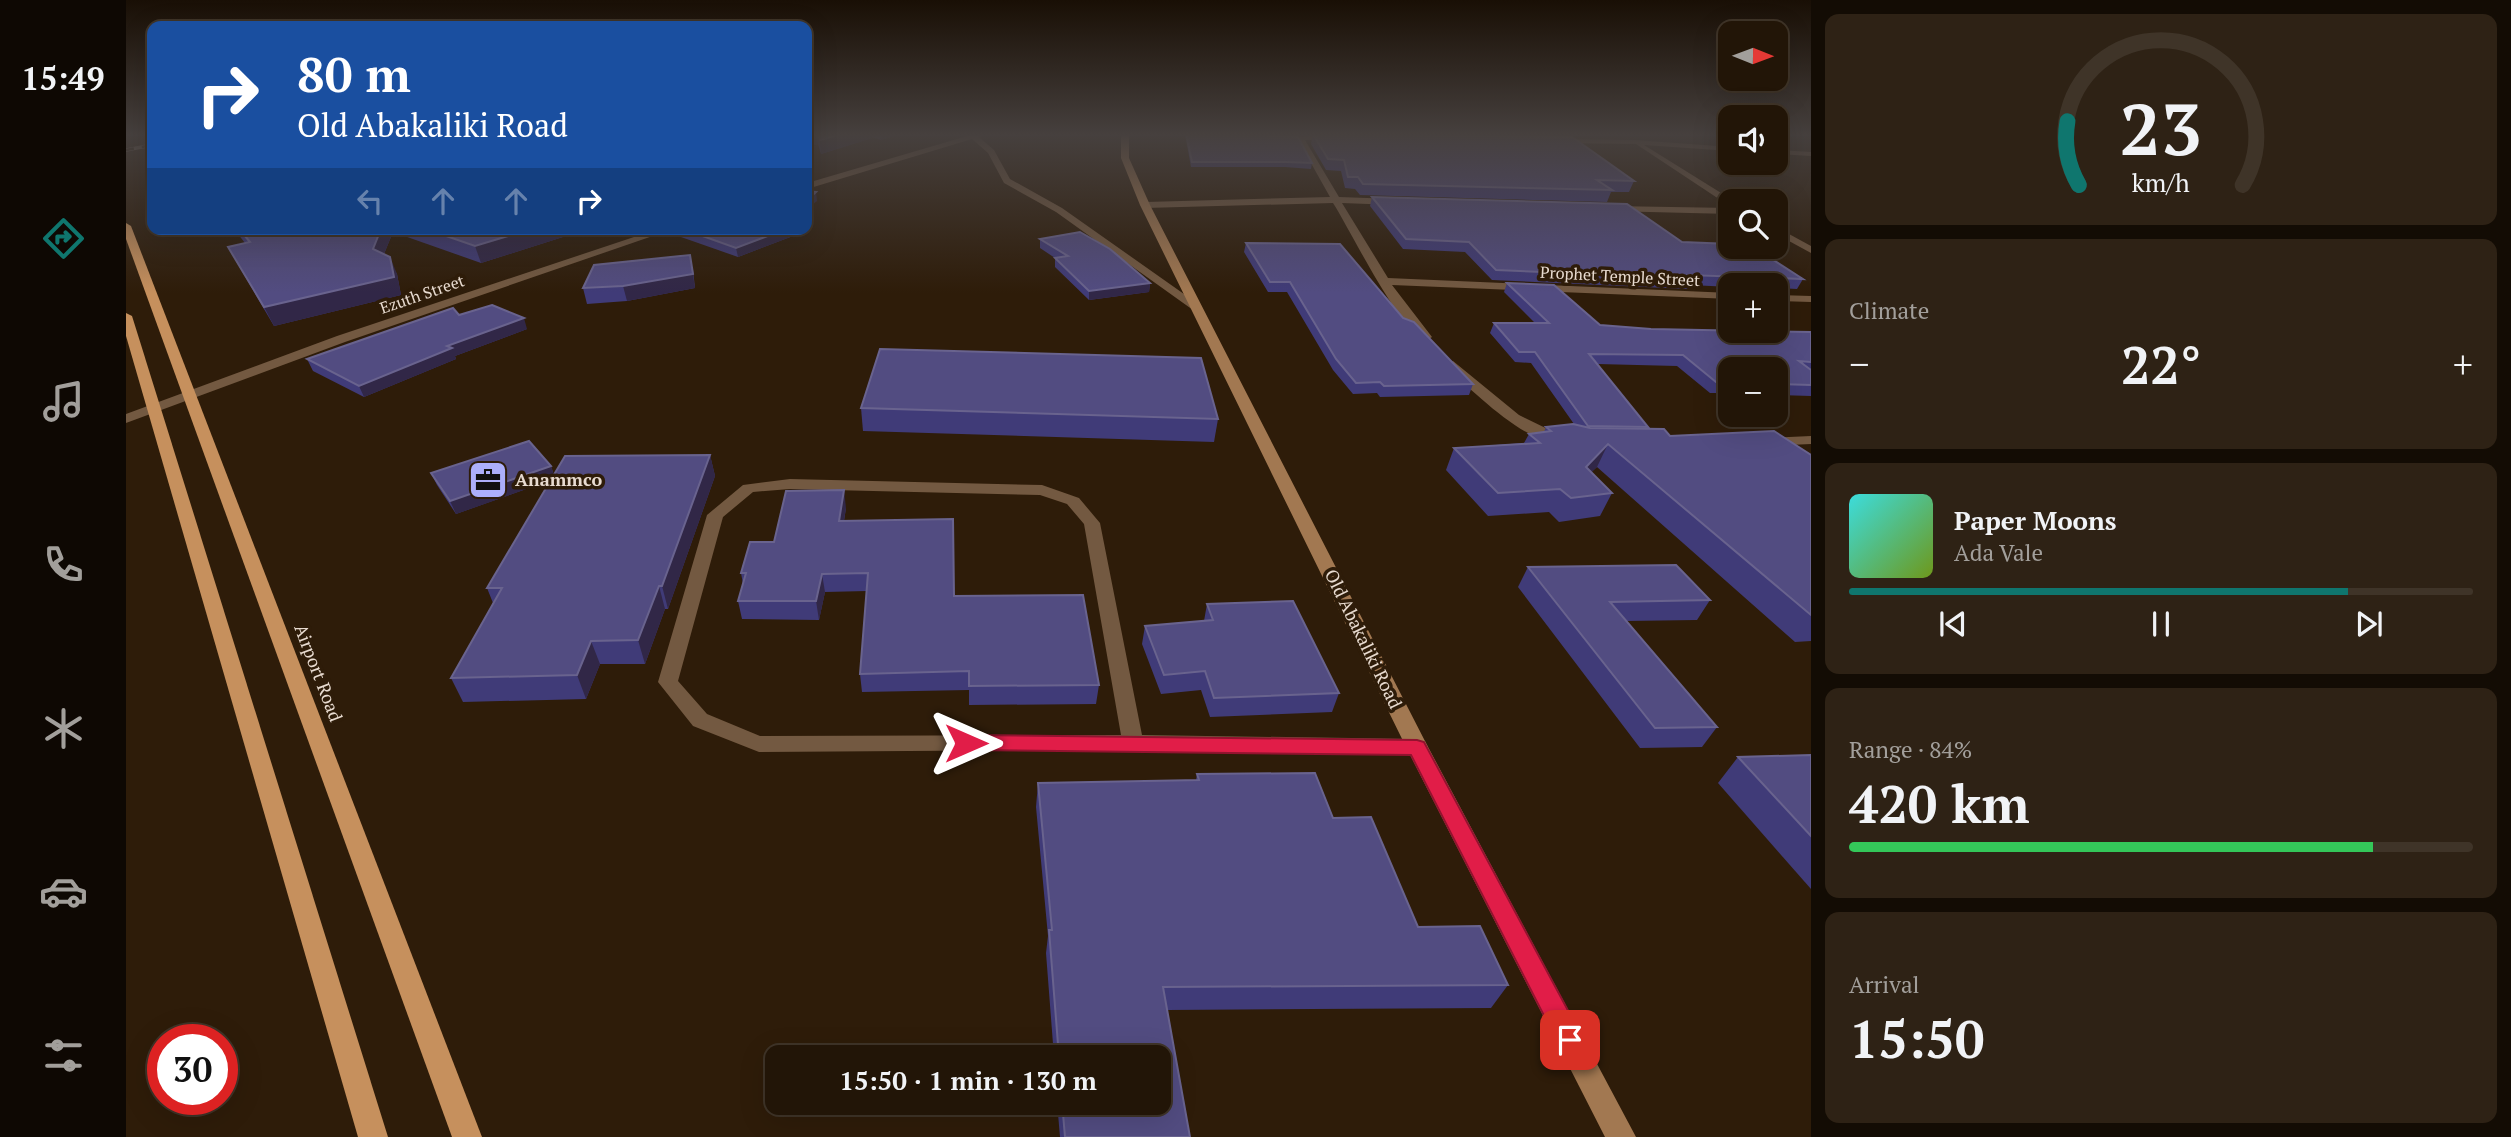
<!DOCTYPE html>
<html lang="en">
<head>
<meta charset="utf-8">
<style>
  :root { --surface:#221507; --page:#2e2215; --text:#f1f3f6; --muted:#a29f9b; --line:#3f3428; --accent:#0f766e }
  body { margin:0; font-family:"PT Serif",serif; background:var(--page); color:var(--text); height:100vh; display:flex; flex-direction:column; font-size:26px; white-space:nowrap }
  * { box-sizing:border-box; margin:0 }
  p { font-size:23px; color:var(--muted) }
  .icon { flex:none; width:38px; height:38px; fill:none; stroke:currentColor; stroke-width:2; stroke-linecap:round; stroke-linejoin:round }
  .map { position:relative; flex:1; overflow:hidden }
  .sheet { display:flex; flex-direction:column; gap:14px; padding:14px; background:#130c04; width:700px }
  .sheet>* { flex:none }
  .top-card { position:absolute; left:21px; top:21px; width:665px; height:214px; border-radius:14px; box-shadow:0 7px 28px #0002,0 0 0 2px var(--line); background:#1a4fa0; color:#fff; overflow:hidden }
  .needle { width:46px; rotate:91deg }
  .tools { position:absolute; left:1592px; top:21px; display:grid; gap:14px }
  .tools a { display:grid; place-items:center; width:70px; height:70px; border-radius:14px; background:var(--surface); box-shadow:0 7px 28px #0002,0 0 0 2px var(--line); font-size:35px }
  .speed { position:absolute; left:21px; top:1024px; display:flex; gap:14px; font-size:35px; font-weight:700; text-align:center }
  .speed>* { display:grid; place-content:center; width:91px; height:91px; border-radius:50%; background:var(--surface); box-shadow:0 7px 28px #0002,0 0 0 2px var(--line); line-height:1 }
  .speed .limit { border:10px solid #d22; background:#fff; color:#111 }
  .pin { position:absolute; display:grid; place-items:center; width:60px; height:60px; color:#fff; margin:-30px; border-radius:14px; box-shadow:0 4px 10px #0006 }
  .me { position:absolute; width:77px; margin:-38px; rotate:90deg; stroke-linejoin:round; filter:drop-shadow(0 0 5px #0008) }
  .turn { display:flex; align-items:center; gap:24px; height:147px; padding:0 35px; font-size:32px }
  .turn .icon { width:91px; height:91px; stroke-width:2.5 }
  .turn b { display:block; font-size:49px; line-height:60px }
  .lanes { display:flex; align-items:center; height:66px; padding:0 35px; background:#0003; justify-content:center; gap:35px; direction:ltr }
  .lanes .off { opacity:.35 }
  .big { font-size:52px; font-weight:600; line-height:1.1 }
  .sheet .card { flex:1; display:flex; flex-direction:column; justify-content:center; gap:10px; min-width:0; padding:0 24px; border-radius:14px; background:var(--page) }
  .sheet .dial { align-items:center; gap:0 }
  .dial svg { height:182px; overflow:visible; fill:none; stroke:var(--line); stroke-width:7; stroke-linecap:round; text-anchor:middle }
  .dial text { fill:var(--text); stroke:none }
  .song { display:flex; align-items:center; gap:21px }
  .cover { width:84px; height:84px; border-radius:10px; background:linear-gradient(135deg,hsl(180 70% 55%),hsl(80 70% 35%)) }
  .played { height:7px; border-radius:4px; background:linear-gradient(90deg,var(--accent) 80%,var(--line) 80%) }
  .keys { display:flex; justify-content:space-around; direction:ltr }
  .heat { display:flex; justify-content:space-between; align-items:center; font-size:38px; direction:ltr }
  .charge { height:10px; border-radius:5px; background:linear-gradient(90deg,#34c759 84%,var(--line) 0) }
  .trip { position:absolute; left:639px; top:1045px; width:406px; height:70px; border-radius:14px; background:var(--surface); box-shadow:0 7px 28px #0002,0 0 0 2px var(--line); font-weight:600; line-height:70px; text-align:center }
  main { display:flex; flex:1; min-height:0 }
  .tabs { display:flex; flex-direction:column; width:126px; justify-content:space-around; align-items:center; background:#0e0803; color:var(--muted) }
  .tabs .icon { width:49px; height:49px }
  .tabs .active { color:var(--accent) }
  .tabs b { font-size:32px; color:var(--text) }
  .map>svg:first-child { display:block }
</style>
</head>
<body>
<main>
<nav class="tabs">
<b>15:49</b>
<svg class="icon active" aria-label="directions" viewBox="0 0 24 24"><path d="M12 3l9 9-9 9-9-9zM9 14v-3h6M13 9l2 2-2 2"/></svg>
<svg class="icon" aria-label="music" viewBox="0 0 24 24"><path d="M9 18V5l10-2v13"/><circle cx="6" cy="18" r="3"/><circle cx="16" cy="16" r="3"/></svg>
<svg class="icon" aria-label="phone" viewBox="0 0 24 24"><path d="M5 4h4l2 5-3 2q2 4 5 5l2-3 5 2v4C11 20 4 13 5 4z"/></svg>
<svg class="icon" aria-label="climate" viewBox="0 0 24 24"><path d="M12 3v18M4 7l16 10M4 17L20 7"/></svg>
<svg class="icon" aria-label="car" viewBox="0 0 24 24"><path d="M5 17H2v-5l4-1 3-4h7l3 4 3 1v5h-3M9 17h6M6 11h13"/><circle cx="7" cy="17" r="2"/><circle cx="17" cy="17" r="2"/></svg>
<svg class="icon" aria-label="filters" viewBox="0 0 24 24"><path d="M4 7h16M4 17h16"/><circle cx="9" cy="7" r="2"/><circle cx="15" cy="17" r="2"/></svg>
</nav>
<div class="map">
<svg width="1685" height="1137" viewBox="0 0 1685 1137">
  <rect width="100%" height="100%" fill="#2e1c09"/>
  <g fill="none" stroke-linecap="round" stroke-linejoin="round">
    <!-- minor -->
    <g fill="#735941" fill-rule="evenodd">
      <polygon points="848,134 860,134 853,137 868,150 884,179 936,208 1075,306 1075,310 1067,310 930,212 878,183 862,153 846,139 681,189 681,183"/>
      <path d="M1211,135L1208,139L1179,140L1213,197L1269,199L1273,202L1269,205L1216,203L1262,278L1605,293V299L1266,285L1306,337L1300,341C1273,331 1225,231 1207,203L1019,208L1014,205L1019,202L1204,197L1172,140L1145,138Z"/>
      <polygon points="1429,139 1509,140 1605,147 1605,151 1518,145 1608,201 1602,205 1510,144 1426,143"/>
      <polygon points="1650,150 1685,152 1685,156 1650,154"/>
      <polygon points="1486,206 1605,208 1605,214 1483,211 1481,209"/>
      <polygon points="1650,227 1685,246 1685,253 1650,234"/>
      <polygon points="532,229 547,229 219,342 0,423 0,414 211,336"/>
      <polygon points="1650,295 1685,296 1685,302 1650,301"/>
      <path d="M1327,361L1393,415L1436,436L1438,439L1436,442C1405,449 1344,389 1322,368L1321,365Z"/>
      <polygon points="1685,436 1685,444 1640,446 1633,442 1640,438"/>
      <path d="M664,479L916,485L953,498L974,523L1016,735L1291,739L1299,741L1302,747L1299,753L1291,755L917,750L633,752L567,726L532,682L581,515L617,485ZM664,489L914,495L941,504L958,524L995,735L634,736L581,714L552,681L597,517L627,492Z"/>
    </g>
    <!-- secondary -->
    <polygon fill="#a27851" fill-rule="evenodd" points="995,134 1003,134 1003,158 1024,205 1301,745 1510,1137 1479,1137 1280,747 1014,205 995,158"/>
    <!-- primary -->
    <g fill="#c6905d" fill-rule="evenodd">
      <polygon points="0,223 5,226 356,1137 326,1137 0,239"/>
      <polygon points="0,313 6,316 262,1137 232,1137 0,336"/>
    </g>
    <!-- rail casing -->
    <g stroke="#9e8f81" stroke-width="3.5">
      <polyline id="rail" points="0,150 26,145"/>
    </g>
    <!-- rail -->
    <use href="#rail" stroke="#2e1c09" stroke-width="2.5" stroke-dasharray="8" stroke-linecap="butt"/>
  </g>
  <!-- wall -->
  <g fill="#403b78">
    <polygon points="681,134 775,134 755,140 746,137 746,138 695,154 692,144 681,147"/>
    <polygon points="1059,134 1186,163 1185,169 1159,167 1065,167"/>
    <polygon points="1187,134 1508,181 1503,192 1485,192 1481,202 1234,195 1229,189 1219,188 1215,171 1200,170 1185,144"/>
    <polygon points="1240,134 1428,134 1427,137"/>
    <polygon points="1246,197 1556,242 1677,279 1671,289 1650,288 1650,285 1605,285 1605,287 1564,285 1562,289 1366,280 1339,252 1277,249 1244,206"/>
    <polygon points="108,229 462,229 355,263 267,232 258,254 271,274 275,295 148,326 111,263 102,247 119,243"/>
    <polygon points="554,229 666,229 667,236 612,257 555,237"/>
    <polygon points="914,239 1024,283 1023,292 963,300 929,267 929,258 914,248"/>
    <polygon points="1120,243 1277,318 1347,384 1343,395 1254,397 1251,393 1227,394 1207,370 1161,292 1142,292 1118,252"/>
    <polygon points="567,270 569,288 501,301 461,304 457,288"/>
    <polygon points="1381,283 1474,325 1525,329 1685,332 1685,396 1650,395 1650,369 1605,369 1605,393 1584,393 1551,366 1471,364 1522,427 1521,429 1544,436 1685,455 1685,641 1669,642 1471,467 1465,472 1486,493 1474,516 1433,522 1423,512 1362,516 1320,470 1328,448 1398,443 1403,434 1418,432 1420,427 1448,424 1405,363 1389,362 1364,333 1368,323 1409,323 1378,292"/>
    <polygon points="333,315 401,329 329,356 330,359 238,397 187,371 181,359"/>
    <polygon points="735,408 1092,419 1088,442 737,431"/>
    <polygon points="584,455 589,476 542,609 539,609 519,664 474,664 460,699 337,702 325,678 367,603 361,588 425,480 330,514 311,485 305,473 425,466 428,475"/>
    <polygon points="720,508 718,521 828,596 973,685 970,704 843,705 843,690 736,692 734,674 741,591 699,592 693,620 616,619 612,601 617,584 615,573 648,542"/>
    <polygon points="1402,567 1584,600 1571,620 1500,621 1591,727 1576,747 1514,748 1392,587"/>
    <polygon points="1081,604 1213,693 1206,712 1084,717 1075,690 1035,694 1016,644 1019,626 1078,621"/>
    <polygon points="1685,755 1685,889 1592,783 1612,757"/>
    <polygon points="1071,774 1207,818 1292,927 1382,985 1365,1008 1041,1010 1064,1137 934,1137 931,1102 1032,1102 1032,1057 928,1057 920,953 922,936 910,807 912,783 1070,780"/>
  </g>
  <!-- shaded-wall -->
  <g fill="#312747">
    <polygon points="681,134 691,134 692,144 681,147"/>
    <polygon points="715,134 746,134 746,138 695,154 694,140"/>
    <polygon points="755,134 775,134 755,140"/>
    <polygon points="690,192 691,201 681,209 681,200"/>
    <polygon points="255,229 266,229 267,232 253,266 247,249"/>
    <polygon points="405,229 462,229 355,263 349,246"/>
    <polygon points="660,229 666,229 667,236 612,257 610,248"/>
    <polygon points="564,255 569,288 501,301 497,286"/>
    <polygon points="264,257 271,274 275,295 148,326 138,307"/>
    <polygon points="1024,283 1023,292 963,300 963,291"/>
    <polygon points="398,318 401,329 329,356 330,359 238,397 233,386 321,346"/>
    <polygon points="1482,444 1471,467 1448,490 1460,467"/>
    <polygon points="584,455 589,476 542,609 536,586"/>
    <polygon points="425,466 429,479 330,514 324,501"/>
    <polygon points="718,490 720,508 715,538 713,521"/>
    <polygon points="696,574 699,592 693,620 690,601"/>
    <polygon points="533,586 539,609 519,664 512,640"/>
    <polygon points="465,641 474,664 460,699 451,675"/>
  </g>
  <!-- building -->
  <g fill="#524c81" stroke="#69638e" stroke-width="2">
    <polygon points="692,134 715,134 694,140"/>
    <polygon points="1060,134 1113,134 1172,137 1186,163 1160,162 1066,162"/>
    <polygon points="1187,134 1446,137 1508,181 1471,180 1486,190 1237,184 1232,177 1222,177 1218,160 1202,159"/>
    <polygon points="681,191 690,192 681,200"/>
    <polygon points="1246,197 1501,204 1556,242 1605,244 1605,247 1627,247 1677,279 1563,275 1567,278 1370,270 1343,242 1280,239"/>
    <polygon points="113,229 255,229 247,249 264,257 268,277 138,307 102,247 124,242"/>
    <polygon points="300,229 405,229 349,246"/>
    <polygon points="557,229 660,229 610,248"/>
    <polygon points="954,232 984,249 1024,283 963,291 929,258 942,256 914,239"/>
    <polygon points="1120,243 1214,244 1277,318 1288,322 1347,384 1258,386 1254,382 1230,383 1210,359 1164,282 1144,282"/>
    <polygon points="564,255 567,274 497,286 457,288 468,265"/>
    <polygon points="1381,283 1428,285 1474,325 1525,329 1685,332 1685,362 1673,361 1685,370 1685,385 1650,384 1650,369 1605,369 1605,382 1590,382 1557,355 1463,354 1522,427 1462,426 1409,352 1393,352 1368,323 1423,323"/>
    <polygon points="366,305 398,318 321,346 326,348 233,386 181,359 327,308 333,315"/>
    <polygon points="754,349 1075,358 1092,419 735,408"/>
    <polygon points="1447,424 1464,428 1538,429 1544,436 1648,431 1685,455 1685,615 1482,444 1460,467 1486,493 1445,498 1434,489 1372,493 1328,448 1414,443 1403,434 1425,431 1420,427"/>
    <polygon points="403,441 425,466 324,501 305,473"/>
    <polygon points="584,455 536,586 533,586 512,640 465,641 451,675 325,678 376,588 361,588 439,456"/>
    <polygon points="718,490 713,521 827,519 828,596 957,595 973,685 843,686 843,671 734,674 742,573 696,574 690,601 612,601 620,573 615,573 624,542 648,542 660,491"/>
    <polygon points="1550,565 1584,600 1484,602 1591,727 1529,728 1402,567"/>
    <polygon points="1167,601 1213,693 1088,698 1079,671 1038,675 1019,626 1087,620 1081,604"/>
    <polygon points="1685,755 1685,836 1612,757"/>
    <polygon points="1189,773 1207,818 1245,817 1292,927 1354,926 1382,985 1037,987 1064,1137 939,1137 936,1102 1032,1102 1032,1057 933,1057 923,930 926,930 912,783 1073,780 1071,774"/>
  </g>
  <!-- sky -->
  <linearGradient id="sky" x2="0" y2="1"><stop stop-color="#190f05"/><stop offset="0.46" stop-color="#46403e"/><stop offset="1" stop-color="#46403e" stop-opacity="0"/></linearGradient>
  <rect width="1685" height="293" fill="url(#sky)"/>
  <!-- route -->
  <polygon fill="#e11d48" stroke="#92132f" stroke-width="2" points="840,735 1291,740 1298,742 1453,1031 1457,1040 1453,1049 1444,1053 1435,1049 1285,755 840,750 833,748 830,743 833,737"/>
  <!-- icons -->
  <defs>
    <g id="office-square" transform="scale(2.0125)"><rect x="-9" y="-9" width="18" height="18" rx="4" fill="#acaffb" stroke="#2e1c09"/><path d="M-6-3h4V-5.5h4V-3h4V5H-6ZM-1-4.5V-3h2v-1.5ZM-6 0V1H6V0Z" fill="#111"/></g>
  </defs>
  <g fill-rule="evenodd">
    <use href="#office-square" x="362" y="480"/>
  </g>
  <g text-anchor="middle" stroke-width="7" stroke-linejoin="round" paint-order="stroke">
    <!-- far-street labels -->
    <g font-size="16" fill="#e8dbd0" stroke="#2e1c09">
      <text transform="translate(1494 276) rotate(3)" y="6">Prophet Temple Street</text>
      <text transform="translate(296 294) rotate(-19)" y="6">Ezuth Street</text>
    </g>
    <!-- poi labels -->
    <g font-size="18" font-weight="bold" fill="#e8dbd0" stroke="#2e1c09" text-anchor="start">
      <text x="389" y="486">Anammco</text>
    </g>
    <!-- street labels -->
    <g font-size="18" fill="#e8dbd0" stroke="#2e1c09">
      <text transform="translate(1237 639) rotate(64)" y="6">Old Abakaliki Road</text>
      <text transform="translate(192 673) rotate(69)" y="6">Airport Road</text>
    </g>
  </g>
</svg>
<div class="tools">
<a><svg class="needle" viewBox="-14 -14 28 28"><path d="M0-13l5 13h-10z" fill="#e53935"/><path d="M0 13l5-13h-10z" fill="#a29f9b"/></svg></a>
<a><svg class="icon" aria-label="sound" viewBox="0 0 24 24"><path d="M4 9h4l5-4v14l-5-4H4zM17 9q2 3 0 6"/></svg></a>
<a><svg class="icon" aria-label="search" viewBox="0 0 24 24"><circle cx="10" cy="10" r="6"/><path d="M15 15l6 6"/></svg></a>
<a>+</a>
<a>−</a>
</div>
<div class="speed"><div class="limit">30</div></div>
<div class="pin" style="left:1444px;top:1040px;background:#d93025"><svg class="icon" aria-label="arrive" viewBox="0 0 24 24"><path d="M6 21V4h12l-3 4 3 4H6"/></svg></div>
<svg class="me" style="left:840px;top:743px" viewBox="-20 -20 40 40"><path d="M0-17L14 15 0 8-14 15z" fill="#e11d48" stroke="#fff" stroke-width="4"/></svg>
<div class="trip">15:50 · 1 min · 130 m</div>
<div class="top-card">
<div class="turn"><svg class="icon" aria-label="right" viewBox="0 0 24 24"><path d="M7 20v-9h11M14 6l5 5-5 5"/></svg><div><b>80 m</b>Old Abakaliki Road</div></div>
<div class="lanes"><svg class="icon off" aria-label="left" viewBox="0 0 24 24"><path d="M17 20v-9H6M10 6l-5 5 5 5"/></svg><svg class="icon off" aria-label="ahead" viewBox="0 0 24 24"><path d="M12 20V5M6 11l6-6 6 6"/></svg><svg class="icon off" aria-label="ahead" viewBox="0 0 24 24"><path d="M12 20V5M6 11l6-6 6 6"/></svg><svg class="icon" aria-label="right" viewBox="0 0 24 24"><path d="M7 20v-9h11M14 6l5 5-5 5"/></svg></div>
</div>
</div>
<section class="sheet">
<div class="card dial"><svg viewBox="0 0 100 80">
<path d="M14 69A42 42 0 1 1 86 69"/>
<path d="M14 69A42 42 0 0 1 9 41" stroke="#0f766e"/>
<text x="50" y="56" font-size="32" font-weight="700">23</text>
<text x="50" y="72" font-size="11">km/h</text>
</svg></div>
<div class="card"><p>Climate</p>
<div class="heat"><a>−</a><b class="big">22°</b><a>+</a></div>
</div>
<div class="card">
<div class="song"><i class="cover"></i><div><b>Paper Moons</b><p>Ada Vale</p></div></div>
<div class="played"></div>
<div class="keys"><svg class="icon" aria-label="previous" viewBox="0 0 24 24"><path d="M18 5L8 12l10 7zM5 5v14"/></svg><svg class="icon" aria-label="pause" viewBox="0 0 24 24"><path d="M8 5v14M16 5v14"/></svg><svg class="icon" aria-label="next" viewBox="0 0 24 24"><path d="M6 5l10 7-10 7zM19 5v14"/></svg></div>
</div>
<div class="card"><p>Range · 84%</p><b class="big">420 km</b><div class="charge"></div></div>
<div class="card"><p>Arrival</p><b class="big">15:50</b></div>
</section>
</main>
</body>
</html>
